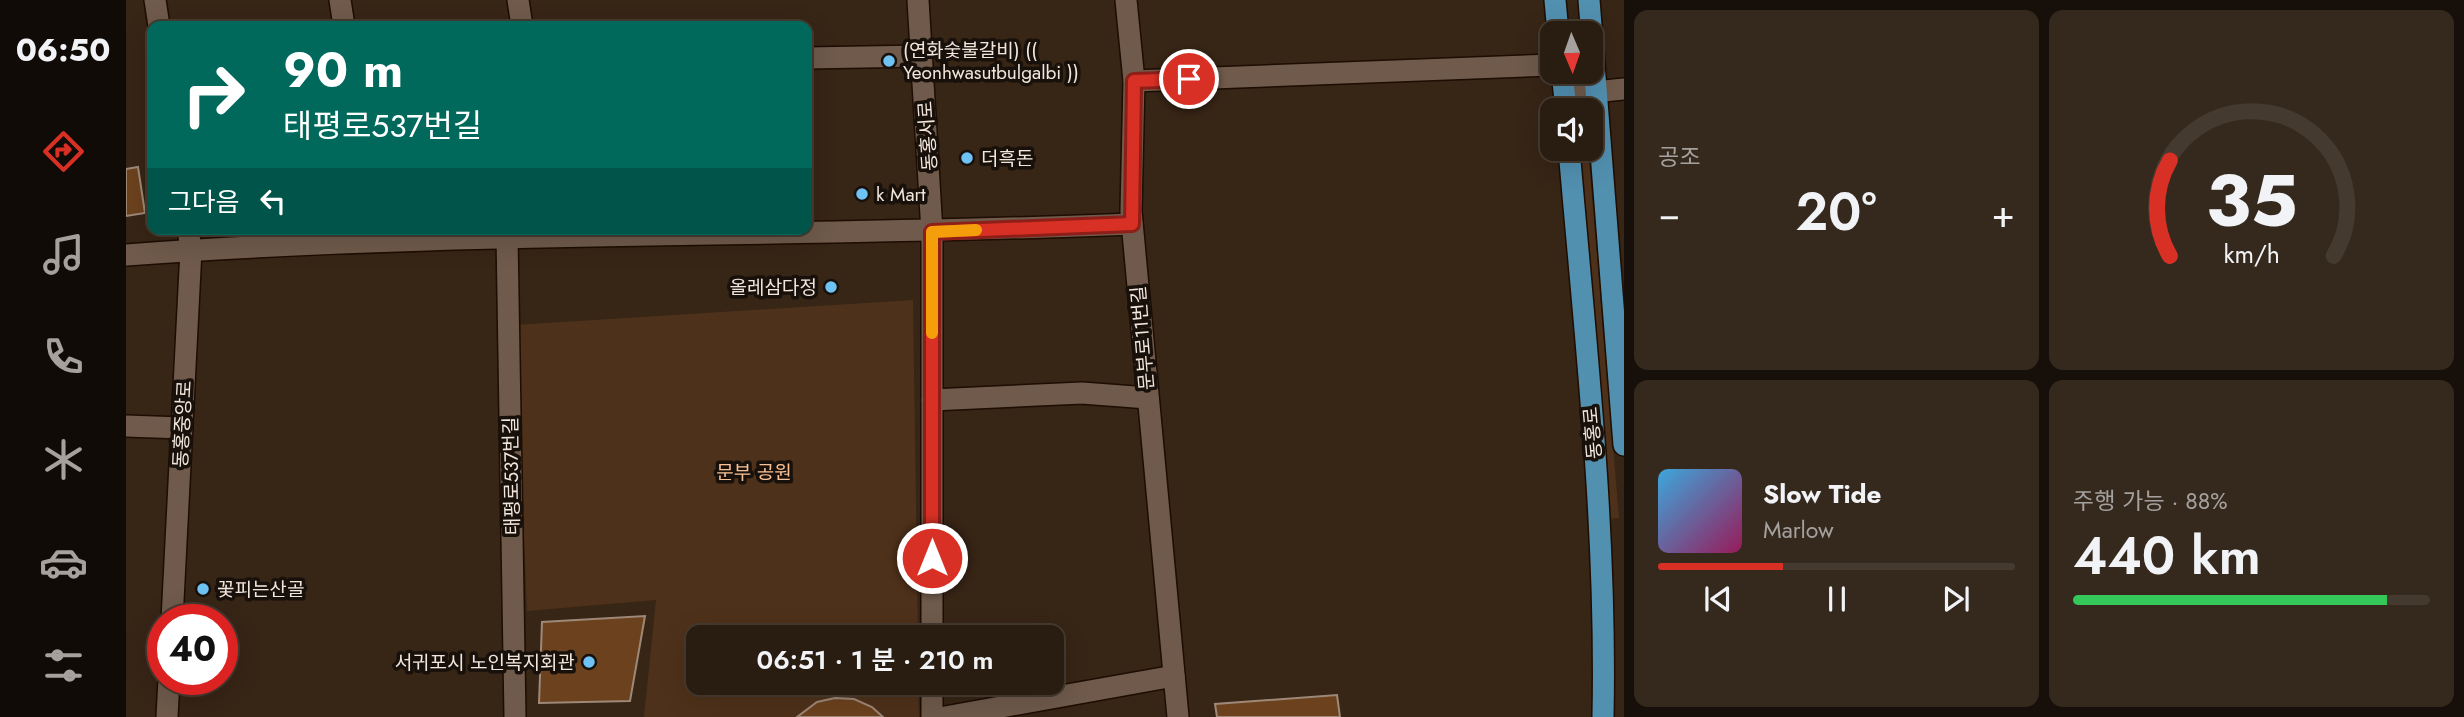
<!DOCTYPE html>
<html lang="ko">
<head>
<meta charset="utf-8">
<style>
  :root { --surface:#291c10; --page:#35291e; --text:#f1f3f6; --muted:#a5a19f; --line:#453a30; --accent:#d93025 }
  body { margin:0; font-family:Jost,"Noto Sans KR",sans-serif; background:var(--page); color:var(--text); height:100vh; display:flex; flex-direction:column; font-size:26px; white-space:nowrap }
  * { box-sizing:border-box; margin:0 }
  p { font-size:23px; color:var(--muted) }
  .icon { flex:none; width:38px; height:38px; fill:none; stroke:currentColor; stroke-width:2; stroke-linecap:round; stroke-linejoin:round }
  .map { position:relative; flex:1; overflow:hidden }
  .details { display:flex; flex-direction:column; gap:10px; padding:10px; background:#170f09; width:840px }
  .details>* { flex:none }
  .hud { position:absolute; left:21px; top:21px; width:665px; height:214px; border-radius:14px; box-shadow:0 7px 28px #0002,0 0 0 2px var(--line); background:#00695c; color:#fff; overflow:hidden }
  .needle { width:46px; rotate:178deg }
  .buttons { position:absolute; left:1414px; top:21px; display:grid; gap:14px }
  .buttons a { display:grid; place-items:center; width:63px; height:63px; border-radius:14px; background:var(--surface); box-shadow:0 7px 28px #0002,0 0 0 2px var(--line); font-size:35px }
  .speed { position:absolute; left:21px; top:604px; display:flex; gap:14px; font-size:35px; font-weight:700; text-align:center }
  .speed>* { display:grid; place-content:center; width:91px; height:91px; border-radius:50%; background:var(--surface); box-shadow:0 7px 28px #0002,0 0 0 2px var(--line); line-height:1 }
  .speed .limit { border:10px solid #d22; background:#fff; color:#111 }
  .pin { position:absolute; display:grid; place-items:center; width:60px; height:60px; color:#fff; margin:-30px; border:4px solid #fff; border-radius:50%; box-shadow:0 2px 7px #0007 }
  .me { position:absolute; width:77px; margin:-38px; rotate:0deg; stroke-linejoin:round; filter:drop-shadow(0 0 5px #0008) }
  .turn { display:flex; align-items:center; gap:24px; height:147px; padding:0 21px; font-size:32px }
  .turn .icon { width:91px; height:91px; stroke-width:2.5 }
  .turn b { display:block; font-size:49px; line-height:60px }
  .then { display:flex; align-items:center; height:66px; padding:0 21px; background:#0003; gap:14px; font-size:26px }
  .big { font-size:52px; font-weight:600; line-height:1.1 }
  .details .widget { flex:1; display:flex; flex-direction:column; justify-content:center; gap:10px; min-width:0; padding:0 24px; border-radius:14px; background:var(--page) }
  .details .dial { align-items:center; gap:0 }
  .dial svg { height:182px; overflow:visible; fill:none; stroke:var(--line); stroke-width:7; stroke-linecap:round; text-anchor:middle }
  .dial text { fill:var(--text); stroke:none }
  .song { display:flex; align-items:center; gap:21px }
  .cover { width:84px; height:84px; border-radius:10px; background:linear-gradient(135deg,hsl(200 70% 55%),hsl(330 70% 35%)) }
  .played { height:7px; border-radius:4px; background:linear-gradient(90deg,var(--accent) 35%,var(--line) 35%) }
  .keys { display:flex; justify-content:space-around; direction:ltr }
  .heat { display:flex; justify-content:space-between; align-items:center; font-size:38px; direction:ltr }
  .charge { height:10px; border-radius:5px; background:linear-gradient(90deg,#34c759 88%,var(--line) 0) }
  .details .tiles { flex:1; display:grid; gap:10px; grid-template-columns:repeat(2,1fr) }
  .trip { position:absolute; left:560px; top:625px; width:378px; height:70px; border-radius:14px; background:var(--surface); box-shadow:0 7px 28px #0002,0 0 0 2px var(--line); font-weight:600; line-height:70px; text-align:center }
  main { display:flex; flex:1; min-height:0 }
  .dock { display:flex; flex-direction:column; width:126px; justify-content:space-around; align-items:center; background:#100b06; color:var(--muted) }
  .dock .icon { width:49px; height:49px }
  .dock .on { color:var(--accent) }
  .dock b { font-size:32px; color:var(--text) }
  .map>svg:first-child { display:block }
</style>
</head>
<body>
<main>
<nav class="dock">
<b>06:50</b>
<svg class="icon on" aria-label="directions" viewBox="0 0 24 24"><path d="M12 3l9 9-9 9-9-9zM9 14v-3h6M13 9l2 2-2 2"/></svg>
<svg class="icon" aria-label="music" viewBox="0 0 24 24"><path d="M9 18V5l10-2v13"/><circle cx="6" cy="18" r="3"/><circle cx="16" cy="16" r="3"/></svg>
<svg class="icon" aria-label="phone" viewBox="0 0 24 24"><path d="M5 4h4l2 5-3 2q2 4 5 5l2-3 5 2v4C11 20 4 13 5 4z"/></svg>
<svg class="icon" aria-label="climate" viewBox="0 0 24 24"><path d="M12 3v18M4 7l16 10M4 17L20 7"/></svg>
<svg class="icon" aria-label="car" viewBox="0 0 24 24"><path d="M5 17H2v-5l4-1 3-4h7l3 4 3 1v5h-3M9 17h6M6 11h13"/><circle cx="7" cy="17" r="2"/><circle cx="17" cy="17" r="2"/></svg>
<svg class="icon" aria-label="filters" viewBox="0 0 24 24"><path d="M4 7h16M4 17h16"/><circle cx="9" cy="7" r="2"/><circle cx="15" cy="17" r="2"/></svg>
</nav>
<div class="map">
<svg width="1498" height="717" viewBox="0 0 1498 717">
  <rect width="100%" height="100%" fill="#372516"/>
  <!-- green -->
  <g fill="#4e311a">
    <polygon points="1449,149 1462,149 1493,518 1481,519"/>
    <polygon points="787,300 792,637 572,637 572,682 792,683 793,717 518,717 530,600 401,611 389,325"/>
  </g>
  <!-- building -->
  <g fill="#6c421e" stroke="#9e8877" stroke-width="2">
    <polygon points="12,167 19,213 0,216 0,169"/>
    <polygon points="519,616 504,701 413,703 416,622"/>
    <polygon points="924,628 925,637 826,637 826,633"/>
    <polygon points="1211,695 1214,717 1091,717 1089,704"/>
    <polygon points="709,698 728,699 746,707 757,717 671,717 691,702"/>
  </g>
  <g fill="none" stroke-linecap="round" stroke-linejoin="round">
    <!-- minor casing -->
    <g stroke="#1d0d02" stroke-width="24">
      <g id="minor">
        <polyline points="29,0 33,26"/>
        <polyline points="214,0 218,26"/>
        <polyline points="392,0 396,26"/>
        <polyline points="792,0 806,232 806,637"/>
        <polyline points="1000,0 1008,81 1005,211 1052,717"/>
        <polyline points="681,58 796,56"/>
        <polyline points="1008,81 1426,65"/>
        <polyline points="1439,95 1498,89"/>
        <polyline points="381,236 389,717"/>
        <path d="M0,255C335,230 670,238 1006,224"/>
        <polyline points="806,400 956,393 1022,398"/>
        <polyline points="0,426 56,428"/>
        <polyline points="46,620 65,250 62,229"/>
        <polyline points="41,717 43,679"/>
        <polyline points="806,717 806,682"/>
        <polyline points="819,717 1048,676"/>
      </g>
    </g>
    <!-- major casing -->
    <g stroke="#1d0d02" stroke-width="24">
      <g id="major">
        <polyline points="1429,0 1432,33"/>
        <polyline points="1463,0 1498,445"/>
        <polyline points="1436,72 1440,110"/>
        <path d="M1443,149C1459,338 1481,527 1477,717"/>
      </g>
    </g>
    <!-- minor -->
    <use href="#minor" stroke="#6f5a4b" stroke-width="21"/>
    <!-- major -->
    <use href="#major" stroke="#5290b0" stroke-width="21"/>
  </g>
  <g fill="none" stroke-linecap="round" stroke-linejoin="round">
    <!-- route casing -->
    <g stroke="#8d1f18" stroke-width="18">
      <polyline id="route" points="806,558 806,232 1006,224 1008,81 1063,79"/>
    </g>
    <!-- route -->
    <use href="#route" stroke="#d93025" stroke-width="12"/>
    <!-- slow -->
    <polyline stroke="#f59e0b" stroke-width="12" points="806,333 806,232 850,230"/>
  </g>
  <!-- markers -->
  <g fill="#6fc2f4" stroke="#18100a" stroke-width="2.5">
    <circle cx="763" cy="61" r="7"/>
    <circle cx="841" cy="158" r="7"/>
    <circle cx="736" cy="194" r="7"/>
    <circle cx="705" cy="287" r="7"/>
    <circle cx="77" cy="589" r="7"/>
    <circle cx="463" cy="662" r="7"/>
  </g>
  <g text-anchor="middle" stroke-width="7" stroke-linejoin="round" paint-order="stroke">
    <!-- poi labels -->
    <g font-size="19" fill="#f2e6dc" stroke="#18100a" text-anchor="start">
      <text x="777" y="57">(연화숯불갈비) ((<tspan x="777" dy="22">Yeonhwasutbulgalbi ))</tspan></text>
      <text x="855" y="165">더흑돈</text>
      <text x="750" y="201">k Mart</text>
      <text x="691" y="294" text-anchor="end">올레삼다정</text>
      <text x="91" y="596">꽃피는산골</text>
      <text x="449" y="669" text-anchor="end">서귀포시 노인복지회관</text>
    </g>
    <!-- street labels -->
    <g font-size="19" fill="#f2e6dc" stroke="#18100a">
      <text transform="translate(801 136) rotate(-94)" y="7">동홍서로</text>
      <text transform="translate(1016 338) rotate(-95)" y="7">문부로11번길</text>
      <text transform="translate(56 424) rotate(-87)" y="7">동홍중앙로</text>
      <text transform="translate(1466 433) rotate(-95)" y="7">동홍로</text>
      <text transform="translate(385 476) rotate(-91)" y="7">태평로537번길</text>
    </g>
    <!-- park labels -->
    <g font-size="19" fill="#f8c196" stroke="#18100a">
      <text x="628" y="479">문부 공원</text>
    </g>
  </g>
</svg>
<div class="buttons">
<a><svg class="needle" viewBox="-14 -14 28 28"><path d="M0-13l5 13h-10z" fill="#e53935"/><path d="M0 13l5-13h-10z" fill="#a5a19f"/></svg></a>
<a><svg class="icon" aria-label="sound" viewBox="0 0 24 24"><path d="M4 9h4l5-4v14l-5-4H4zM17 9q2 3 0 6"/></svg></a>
</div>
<div class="speed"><div class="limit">40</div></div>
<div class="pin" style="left:1063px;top:79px;background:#d93025"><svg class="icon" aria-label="arrive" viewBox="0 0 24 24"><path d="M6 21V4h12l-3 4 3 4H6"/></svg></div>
<svg class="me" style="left:806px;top:558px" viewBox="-20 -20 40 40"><circle r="17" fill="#d93025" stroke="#fff" stroke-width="3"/><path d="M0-11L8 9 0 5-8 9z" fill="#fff"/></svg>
<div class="trip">06:51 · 1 분 · 210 m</div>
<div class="hud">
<div class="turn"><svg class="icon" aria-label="right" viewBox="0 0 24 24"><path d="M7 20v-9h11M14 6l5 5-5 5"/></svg><div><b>90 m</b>태평로537번길</div></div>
<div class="then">그다음<svg class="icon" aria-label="left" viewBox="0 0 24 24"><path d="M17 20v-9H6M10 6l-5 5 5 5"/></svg></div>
</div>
</div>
<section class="details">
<div class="tiles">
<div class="widget"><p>공조</p>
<div class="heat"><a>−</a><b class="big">20°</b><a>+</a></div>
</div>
<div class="widget dial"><svg viewBox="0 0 100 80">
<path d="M14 69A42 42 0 1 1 86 69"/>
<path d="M14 69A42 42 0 0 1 14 27" stroke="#d93025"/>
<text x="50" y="56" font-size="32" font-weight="700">35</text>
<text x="50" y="72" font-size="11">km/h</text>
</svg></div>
<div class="widget">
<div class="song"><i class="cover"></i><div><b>Slow Tide</b><p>Marlow</p></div></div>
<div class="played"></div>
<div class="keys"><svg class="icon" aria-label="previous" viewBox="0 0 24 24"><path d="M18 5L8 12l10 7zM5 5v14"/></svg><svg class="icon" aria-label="pause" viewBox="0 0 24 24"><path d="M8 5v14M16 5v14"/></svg><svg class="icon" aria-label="next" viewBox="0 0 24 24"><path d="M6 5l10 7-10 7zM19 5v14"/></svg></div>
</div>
<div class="widget"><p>주행 가능 · 88%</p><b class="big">440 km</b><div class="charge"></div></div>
</div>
</section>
</main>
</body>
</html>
